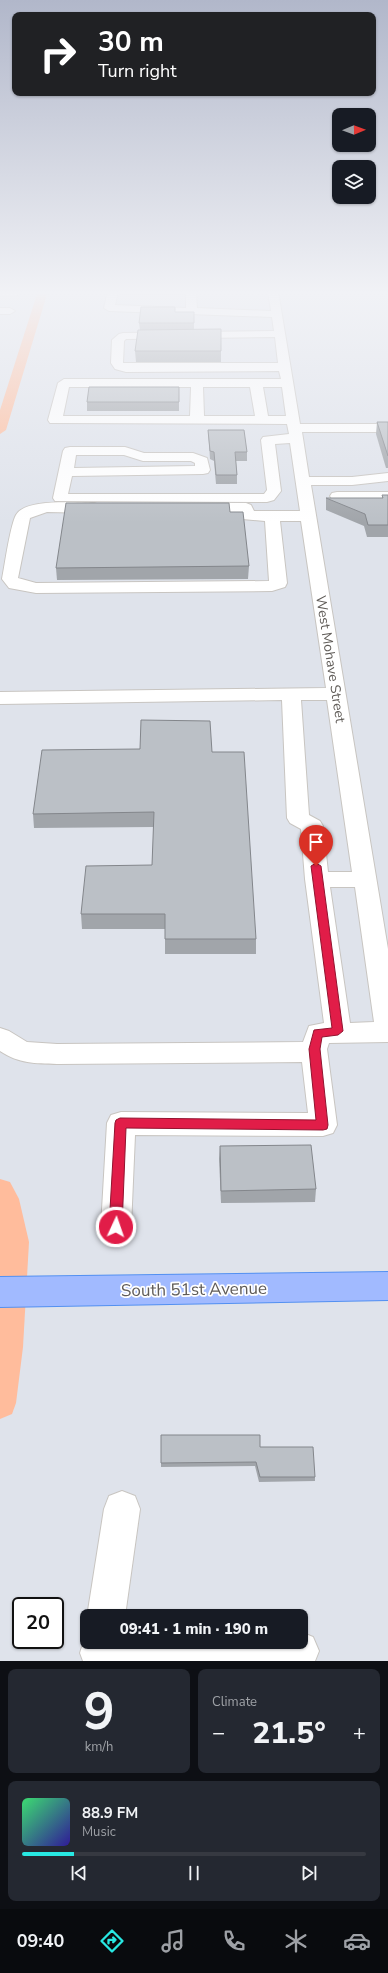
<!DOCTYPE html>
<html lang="en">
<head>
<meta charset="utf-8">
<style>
  :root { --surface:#171b24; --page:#242831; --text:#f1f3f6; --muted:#9ea1a6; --line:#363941; --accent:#28e8e3 }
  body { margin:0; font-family:"Nunito Sans",sans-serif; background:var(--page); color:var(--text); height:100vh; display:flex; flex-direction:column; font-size:15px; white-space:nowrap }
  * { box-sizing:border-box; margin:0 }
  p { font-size:13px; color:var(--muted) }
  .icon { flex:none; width:22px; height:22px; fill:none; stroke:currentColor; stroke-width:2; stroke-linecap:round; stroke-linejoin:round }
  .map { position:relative; height:1661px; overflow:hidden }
  .panel { display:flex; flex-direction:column; gap:8px; padding:8px; background:#0d0f14; flex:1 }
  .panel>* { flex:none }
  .top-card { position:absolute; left:12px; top:12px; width:364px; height:84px; border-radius:8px; box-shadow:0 1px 3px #0004; background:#202124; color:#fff; overflow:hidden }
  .needle { width:26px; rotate:89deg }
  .fabs { position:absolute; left:332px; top:108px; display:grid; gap:8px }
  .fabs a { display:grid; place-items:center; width:44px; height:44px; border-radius:8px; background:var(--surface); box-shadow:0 1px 3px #0004; font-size:20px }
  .speed { position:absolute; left:12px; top:1597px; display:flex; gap:8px; font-size:20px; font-weight:700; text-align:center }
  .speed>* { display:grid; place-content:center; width:52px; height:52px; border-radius:50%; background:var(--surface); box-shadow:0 1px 3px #0004; line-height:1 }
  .speed .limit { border:2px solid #111; border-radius:6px; background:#fff; color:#111 }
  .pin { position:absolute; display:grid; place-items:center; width:34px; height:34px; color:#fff; margin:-41px -17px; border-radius:50% 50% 50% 0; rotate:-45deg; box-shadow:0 0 4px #0007 }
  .pin .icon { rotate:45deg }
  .me { position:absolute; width:44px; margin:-22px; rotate:3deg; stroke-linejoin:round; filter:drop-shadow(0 0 3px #0008) }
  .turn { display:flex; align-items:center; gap:14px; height:84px; padding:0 20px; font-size:18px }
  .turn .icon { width:52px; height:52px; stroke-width:2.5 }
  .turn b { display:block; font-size:28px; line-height:34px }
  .big { font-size:30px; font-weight:800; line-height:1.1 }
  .panel .card { flex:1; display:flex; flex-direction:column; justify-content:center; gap:6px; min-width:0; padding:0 14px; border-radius:8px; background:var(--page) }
  .panel .dial { align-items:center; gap:0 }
  .dial b { font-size:52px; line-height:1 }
  .song { display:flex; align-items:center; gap:12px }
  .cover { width:48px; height:48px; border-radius:6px; background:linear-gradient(135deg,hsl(140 70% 55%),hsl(250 70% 35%)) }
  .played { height:4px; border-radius:2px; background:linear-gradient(90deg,var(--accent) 15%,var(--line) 15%) }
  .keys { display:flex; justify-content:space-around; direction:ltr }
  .heat { display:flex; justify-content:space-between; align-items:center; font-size:22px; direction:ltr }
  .panel .tiles { flex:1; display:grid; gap:8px; grid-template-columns:1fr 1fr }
  .card:last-child { grid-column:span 2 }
  .trip { position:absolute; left:80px; top:1609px; width:228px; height:40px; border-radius:8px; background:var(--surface); box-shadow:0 1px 3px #0004; font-weight:800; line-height:40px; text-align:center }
  .menu { display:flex; height:64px; justify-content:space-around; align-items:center; background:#090b0e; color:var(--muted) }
  .menu .icon { width:28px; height:28px }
  .menu .current { color:var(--accent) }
  .menu b { font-size:18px; color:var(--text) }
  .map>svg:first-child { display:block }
</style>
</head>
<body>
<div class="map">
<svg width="388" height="1661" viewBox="0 0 388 1661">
  <rect width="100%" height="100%" fill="#dfe3eb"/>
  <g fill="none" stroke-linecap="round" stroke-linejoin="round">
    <!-- canal -->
    <g fill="#ffbc9c" fill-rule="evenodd">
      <polygon points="38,291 48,291 6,430 0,434 0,410"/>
      <polygon points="0,1179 10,1182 19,1199 29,1242 23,1347 16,1403 12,1414 0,1419"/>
    </g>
    <!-- minor casing -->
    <g stroke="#c8c5c1" stroke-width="2">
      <g id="minor">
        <polygon points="0,291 19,291 21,293 16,296 0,296"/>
        <path d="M108,291H194L196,293L197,308L271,311L268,291H278L300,424H388V432H302L309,477H352L388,473V481L352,485H311L388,949V1042L329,1043L327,1049L337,1125L333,1133L323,1136L135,1135L131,1227L127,1236L116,1240L105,1236L101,1227L107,1123L111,1115L121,1112L308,1113L302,1062L57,1064C34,1063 20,1064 0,1051V1028L9,1031L27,1042L57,1044L303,1042L309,1026L324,1023L305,879L301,829L290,823L287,818L282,700L0,704V692L326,688L301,521H280L287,583L285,587L272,591L36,593L9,588L2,579C5,564 10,526 16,515C25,498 77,503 94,503L99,505L102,508L99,511L94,513L47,512L30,518L18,578L36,583L269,581L265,521L242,519L239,513H201L196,511L193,508L196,505L201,503H246L251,505L254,511H300L290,443L275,444L281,491L274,500L267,502L55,501L53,498L63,451L65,448L70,447H125L144,453H193L207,458L210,470L208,473L203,474L72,476L68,494H264L267,490L261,440L263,437L289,434L287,424L50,423L48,420L58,383L64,379H281L279,371L126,372L115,369L111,363L112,340L119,334L123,333L274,331L272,317L109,311L104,308ZM120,294H183L186,295V308L115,305L117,295ZM275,337L278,363H123L124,341L126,339ZM69,387H191L190,416H63ZM203,387H250L255,416H204ZM263,387H282L286,416H268ZM76,455H124L143,461H191L195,463V466L74,468ZM301,700H327L352,872H328L323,826L320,821L309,815ZM330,887H355L374,1022L350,1023Z"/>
        <polygon points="0,308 10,308 15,311 10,314 0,314"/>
        <polygon points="337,492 388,492 388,500 332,499 330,496 332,493"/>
        <polygon points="122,1491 135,1496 140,1509 125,1616 87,1617 104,1509 109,1496"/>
        <polygon points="87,1631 87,1642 301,1642 301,1632 313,1637 319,1651 315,1661 83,1661 80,1653"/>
      </g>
    </g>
    <!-- major casing -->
    <g stroke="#5390f1" stroke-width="2">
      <polygon id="major" points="388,1272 388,1300 0,1307 0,1277"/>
    </g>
    <!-- minor -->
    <use href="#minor" fill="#fff" fill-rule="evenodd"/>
    <!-- major -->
    <use href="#major" fill="#a1baff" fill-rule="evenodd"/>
  </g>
  <!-- wall -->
  <g fill="#a1a5aa">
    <polygon points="175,312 194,312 194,330 221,351 221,362 136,362 135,351 140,330 139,323"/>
    <polygon points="179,387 179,411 87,411 87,402"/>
    <polygon points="377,422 388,422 388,468 386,468 376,434"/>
    <polygon points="208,430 247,452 247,461 236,461 237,475 237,484 216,484 214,461 210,459"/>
    <polygon points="382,495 388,495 388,537 367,537 364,526 326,510 326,498 382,498"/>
    <polygon points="230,512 249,566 248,579 57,580 56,568"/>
    <polygon points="212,752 256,939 256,954 165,954 165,929 82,929 81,914 152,865 154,827 34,828 33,814"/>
    <polygon points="220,1146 316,1189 315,1202 221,1203 219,1159"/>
    <polygon points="161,1435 260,1447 315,1477 315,1481 259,1482 255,1466 161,1467"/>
  </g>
  <!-- building -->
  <g fill="#bbc0c6" stroke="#83868b">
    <polygon points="141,307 175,307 175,312 194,312 194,323 139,323"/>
    <polygon points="221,329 221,351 135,351 138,330"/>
    <polygon points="89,387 179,387 179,402 87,402"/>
    <polygon points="377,422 388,422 388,456"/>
    <polygon points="208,430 244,430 247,452 235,452 237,475 216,475 214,452 210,451"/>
    <polygon points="382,495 388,495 388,525 368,525 365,514 326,498 383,498"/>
    <polygon points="66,503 229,503 230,512 243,512 249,566 56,568"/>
    <polygon points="141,720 210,721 212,752 244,752 256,939 165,939 165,914 81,914 86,866 152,865 154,812 33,814 42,750 140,749"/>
    <polygon points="311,1145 316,1189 221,1191 220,1146"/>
    <polygon points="161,1435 260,1435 260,1447 313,1447 315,1477 260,1477 256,1462 161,1463"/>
  </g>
  <!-- sky -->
  <linearGradient id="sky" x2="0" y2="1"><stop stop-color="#b1b7ca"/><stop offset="0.56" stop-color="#f1f2f6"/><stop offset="1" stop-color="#f1f2f6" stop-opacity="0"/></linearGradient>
  <rect width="388" height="523" fill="url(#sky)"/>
  <!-- route -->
  <polygon fill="#e11d48" stroke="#92132f" points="316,863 321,866 343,1031 338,1035 322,1037 320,1049 328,1125 327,1129 323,1130 126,1128 122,1227 120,1231 116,1233 111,1231 109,1227 115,1123 116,1120 120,1118 316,1120 309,1049 314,1030 332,1028 311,866"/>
  <g text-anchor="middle" stroke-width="3.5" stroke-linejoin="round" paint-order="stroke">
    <!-- street labels -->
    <g font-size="14" fill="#605c58" stroke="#fff">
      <text transform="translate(331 659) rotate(81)" y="5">West Mohave Street</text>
    </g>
    <!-- near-street labels -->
    <g font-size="17" fill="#605c58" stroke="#fff">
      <text transform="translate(194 1289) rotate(-1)" y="6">South 51st Avenue</text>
    </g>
  </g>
</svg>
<div class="fabs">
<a><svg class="needle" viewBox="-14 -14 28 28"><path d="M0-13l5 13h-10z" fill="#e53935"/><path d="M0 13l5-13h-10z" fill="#9ea1a6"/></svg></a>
<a><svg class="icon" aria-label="layers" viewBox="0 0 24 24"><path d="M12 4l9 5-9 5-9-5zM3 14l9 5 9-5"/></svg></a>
</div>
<div class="speed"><div class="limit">20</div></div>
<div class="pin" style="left:316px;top:866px;background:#d93025"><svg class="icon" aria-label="arrive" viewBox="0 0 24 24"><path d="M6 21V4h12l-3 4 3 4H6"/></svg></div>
<svg class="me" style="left:116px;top:1227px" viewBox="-20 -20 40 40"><circle r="17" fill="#e11d48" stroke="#fff" stroke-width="3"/><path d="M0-11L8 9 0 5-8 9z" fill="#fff"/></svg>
<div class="trip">09:41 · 1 min · 190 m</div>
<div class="top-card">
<div class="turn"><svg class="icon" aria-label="right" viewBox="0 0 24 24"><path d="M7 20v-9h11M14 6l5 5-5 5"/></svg><div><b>30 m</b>Turn right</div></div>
</div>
</div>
<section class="panel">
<div class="tiles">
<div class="card dial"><b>9</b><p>km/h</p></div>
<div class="card"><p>Climate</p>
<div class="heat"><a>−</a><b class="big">21.5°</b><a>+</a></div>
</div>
<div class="card">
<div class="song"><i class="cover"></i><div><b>88.9 FM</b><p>Music</p></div></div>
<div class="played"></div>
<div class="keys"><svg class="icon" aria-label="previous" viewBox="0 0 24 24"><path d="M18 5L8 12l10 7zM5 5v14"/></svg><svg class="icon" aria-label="pause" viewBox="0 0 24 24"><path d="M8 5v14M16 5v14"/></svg><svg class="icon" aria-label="next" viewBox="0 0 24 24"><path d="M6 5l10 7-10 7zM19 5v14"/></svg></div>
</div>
</div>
</section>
<nav class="menu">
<b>09:40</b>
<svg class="icon current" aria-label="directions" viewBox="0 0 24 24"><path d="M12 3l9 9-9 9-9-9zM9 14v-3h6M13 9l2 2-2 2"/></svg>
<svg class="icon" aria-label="music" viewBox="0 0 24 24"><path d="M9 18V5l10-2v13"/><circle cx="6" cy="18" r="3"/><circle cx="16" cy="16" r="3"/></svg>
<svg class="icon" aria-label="phone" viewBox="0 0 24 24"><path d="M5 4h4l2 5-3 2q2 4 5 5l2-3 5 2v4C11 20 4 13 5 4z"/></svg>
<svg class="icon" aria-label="climate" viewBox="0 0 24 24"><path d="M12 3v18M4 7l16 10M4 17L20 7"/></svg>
<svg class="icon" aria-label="car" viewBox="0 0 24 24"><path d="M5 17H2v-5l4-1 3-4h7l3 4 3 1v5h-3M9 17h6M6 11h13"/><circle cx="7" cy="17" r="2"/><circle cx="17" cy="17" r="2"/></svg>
</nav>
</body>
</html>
